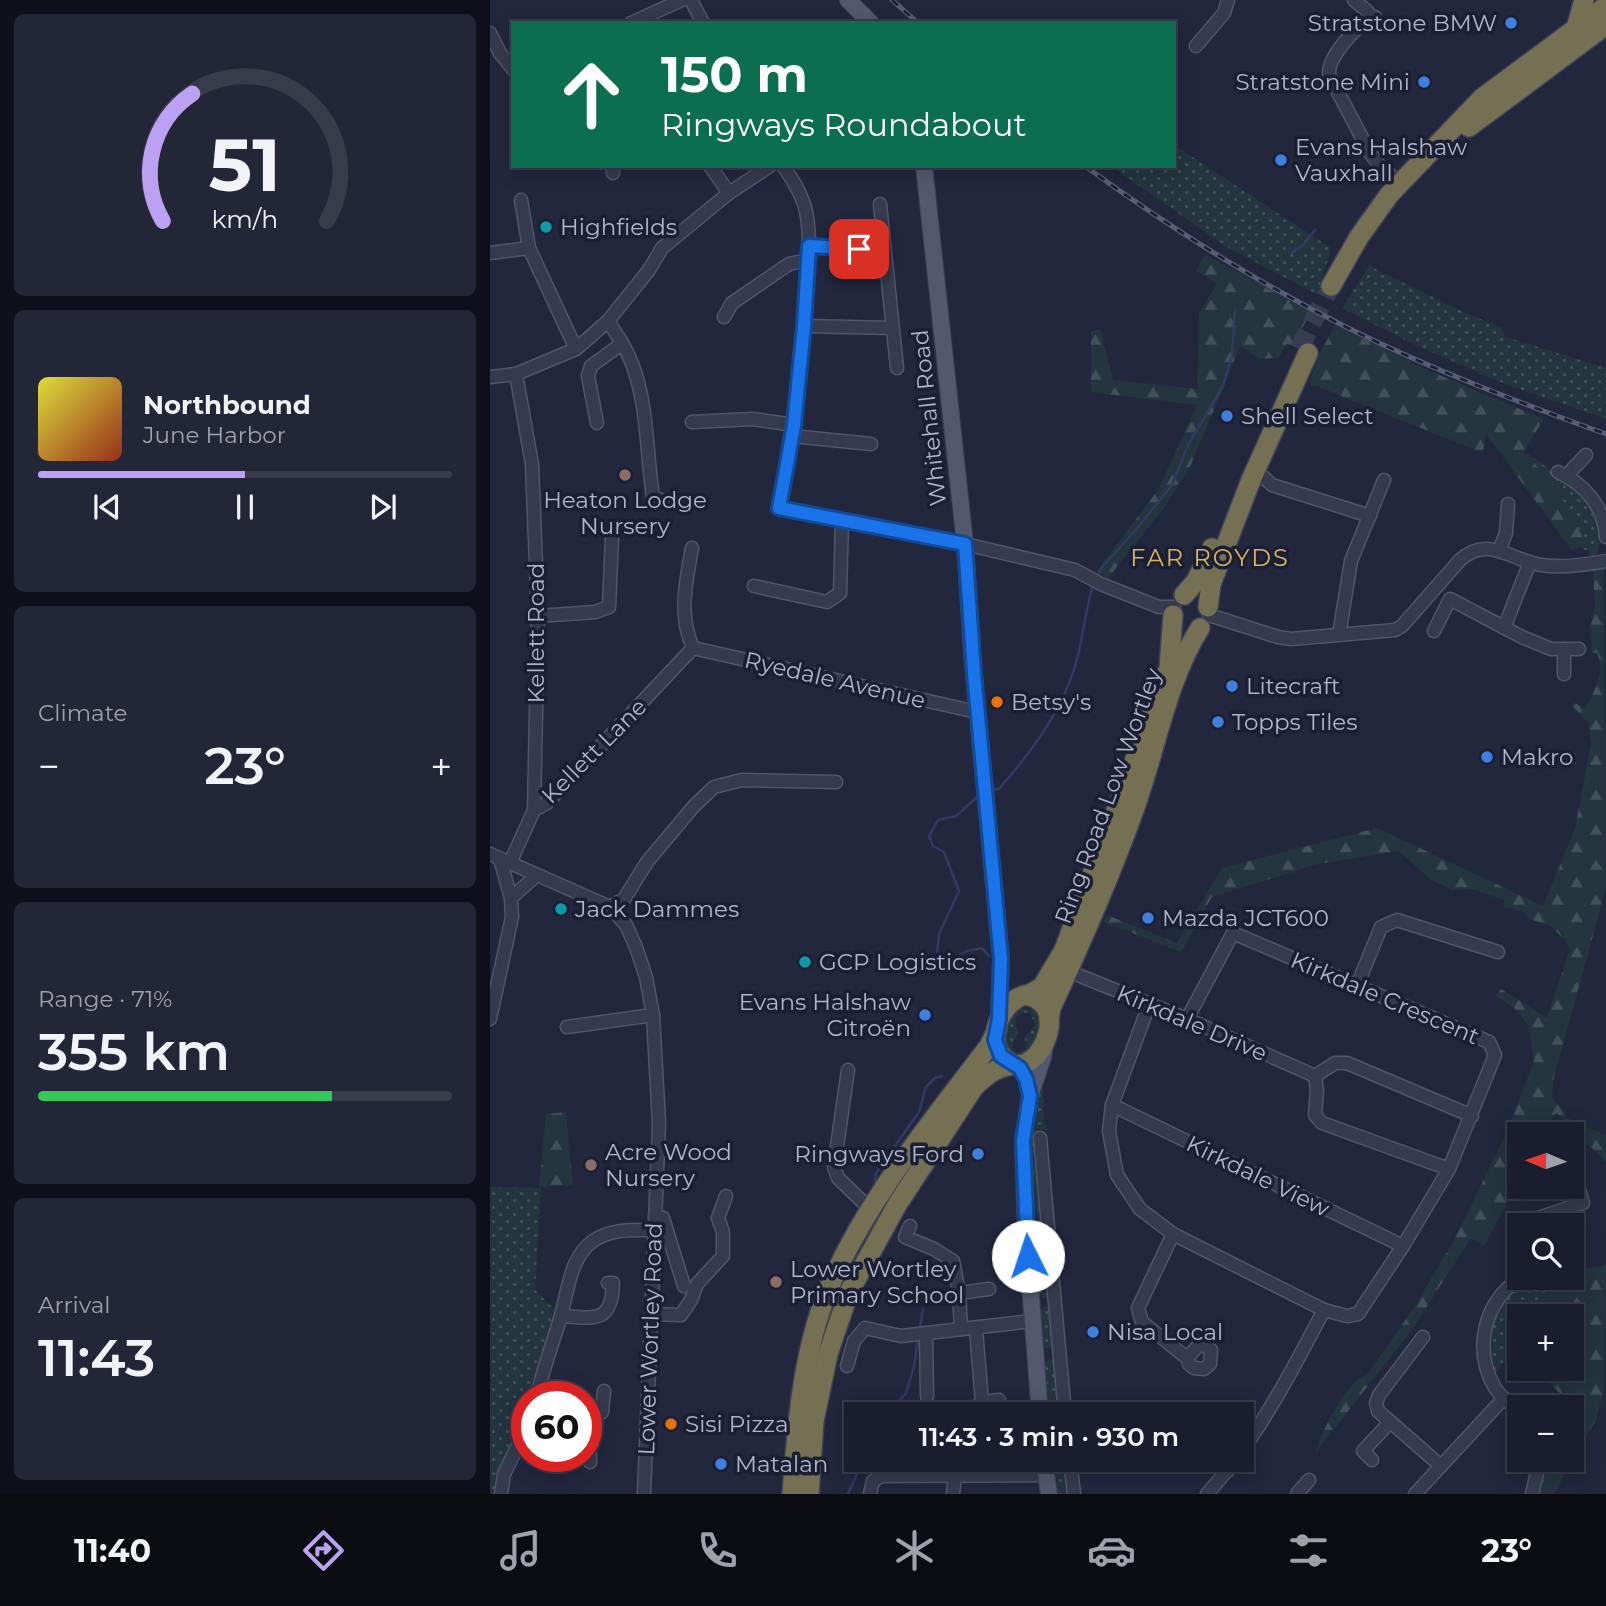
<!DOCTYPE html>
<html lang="en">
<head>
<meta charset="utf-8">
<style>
  :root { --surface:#1a1d2e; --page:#232636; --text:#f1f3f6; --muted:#9fa2aa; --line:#383b4a; --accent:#bca0f2 }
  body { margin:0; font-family:Montserrat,sans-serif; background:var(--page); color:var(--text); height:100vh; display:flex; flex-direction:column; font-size:26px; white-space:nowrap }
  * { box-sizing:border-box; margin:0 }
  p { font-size:23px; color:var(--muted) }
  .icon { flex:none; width:38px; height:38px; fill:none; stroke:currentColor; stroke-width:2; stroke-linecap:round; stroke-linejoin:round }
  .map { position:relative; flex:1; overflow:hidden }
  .drawer { display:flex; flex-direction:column; gap:14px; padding:14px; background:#0e1019; width:490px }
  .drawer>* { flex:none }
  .guide { position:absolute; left:21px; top:21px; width:665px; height:147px; border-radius:0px; box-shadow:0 4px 18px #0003,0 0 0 2px var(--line); background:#0b6e4f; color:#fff; overflow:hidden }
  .needle { width:46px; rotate:272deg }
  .buttons { position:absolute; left:1017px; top:1122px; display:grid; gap:14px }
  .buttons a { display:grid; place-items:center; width:77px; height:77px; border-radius:0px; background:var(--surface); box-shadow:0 4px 18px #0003,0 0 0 2px var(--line); font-size:35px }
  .speed { position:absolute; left:21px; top:1381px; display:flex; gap:14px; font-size:35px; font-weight:700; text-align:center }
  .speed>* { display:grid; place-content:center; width:91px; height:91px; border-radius:50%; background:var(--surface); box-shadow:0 4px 18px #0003,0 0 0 2px var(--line); line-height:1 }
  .speed .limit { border:10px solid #d22; background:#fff; color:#111 }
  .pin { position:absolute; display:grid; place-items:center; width:60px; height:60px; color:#fff; margin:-30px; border-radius:14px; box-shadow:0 4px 10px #0006 }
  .me { position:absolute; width:77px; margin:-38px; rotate:356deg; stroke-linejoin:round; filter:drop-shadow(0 0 5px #0008) }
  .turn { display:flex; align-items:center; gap:24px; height:147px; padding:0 35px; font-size:32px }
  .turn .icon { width:91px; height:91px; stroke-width:2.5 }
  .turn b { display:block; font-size:49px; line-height:60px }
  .big { font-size:52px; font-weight:600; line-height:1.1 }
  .drawer .tile { flex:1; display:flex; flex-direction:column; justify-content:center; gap:10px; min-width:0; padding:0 24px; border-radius:10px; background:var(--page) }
  .drawer .dial { align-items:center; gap:0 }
  .dial svg { height:182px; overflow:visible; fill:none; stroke:var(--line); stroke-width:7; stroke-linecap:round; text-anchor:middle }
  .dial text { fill:var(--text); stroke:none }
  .song { display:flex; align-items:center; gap:21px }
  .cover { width:84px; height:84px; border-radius:10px; background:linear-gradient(135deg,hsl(60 70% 55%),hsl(10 70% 35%)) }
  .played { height:7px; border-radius:4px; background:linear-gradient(90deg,var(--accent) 50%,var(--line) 50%) }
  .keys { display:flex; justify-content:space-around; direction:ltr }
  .heat { display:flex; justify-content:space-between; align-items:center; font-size:38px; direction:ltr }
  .charge { height:10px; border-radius:5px; background:linear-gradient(90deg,#34c759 71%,var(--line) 0) }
  .trip { position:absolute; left:354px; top:1402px; width:410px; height:70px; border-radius:0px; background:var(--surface); box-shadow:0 4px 18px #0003,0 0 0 2px var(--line); font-weight:600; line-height:70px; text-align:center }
  .dock { display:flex; height:112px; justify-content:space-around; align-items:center; background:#0a0c12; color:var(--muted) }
  .dock .icon { width:49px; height:49px }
  .dock .selected { color:var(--accent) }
  .dock b { font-size:32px; color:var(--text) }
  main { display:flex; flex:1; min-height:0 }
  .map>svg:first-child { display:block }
</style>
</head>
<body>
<main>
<section class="drawer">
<div class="tile dial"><svg viewBox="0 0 100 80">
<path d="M14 69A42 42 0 1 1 86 69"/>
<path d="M14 69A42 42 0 0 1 27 13" stroke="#bca0f2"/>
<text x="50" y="56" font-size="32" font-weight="700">51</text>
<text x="50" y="72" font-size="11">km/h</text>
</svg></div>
<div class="tile">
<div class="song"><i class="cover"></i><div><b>Northbound</b><p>June Harbor</p></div></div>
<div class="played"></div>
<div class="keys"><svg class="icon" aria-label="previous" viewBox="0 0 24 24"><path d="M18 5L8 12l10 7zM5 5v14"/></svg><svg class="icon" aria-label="pause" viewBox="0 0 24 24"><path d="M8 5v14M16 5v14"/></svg><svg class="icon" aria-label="next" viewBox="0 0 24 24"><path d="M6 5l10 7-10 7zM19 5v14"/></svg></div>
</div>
<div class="tile"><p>Climate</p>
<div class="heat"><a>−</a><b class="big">23°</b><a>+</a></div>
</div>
<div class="tile"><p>Range · 71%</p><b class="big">355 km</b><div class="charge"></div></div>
<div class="tile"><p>Arrival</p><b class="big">11:43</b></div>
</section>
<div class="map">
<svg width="1116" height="1494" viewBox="0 0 1116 1494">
  <defs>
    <pattern id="green-dots" width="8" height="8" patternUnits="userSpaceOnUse" patternTransform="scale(1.75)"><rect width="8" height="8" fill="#24353f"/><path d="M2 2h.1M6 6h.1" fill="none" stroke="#415059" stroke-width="1.8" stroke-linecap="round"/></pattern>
    <pattern id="forest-firs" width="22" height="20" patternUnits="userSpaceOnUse" patternTransform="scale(1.75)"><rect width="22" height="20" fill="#24353f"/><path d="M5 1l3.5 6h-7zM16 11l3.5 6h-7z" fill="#415059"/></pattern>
  </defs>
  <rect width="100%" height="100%" fill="#22273e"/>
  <!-- green -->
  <g fill="url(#green-dots)" fill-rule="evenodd">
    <polygon points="684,145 841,248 828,295 735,246 621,166 684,166"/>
    <polygon points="879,266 980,315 1010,327 1016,337 1116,368 1116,419 1020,386 927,346 852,308"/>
    <path d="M1034,451C1070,477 1105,496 1111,543L1109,545L1107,556L1099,558L1098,550H1093V547L1097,545L1066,488Z"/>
    <path d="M531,1008L545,1011C556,1026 546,1046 535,1059L517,1051C515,1035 514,1015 531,1008ZM532,1013H540L545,1024L535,1038L536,1049L527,1053L524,1052L522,1045L528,1034L525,1018Z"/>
    <polygon points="553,1080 554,1119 557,1130 549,1129 545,1135 548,1140 546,1156 541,1153 540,1148 545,1112"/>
    <polygon points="541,1165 547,1165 560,1294 555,1298 552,1298 548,1291 546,1254 549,1235 548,1223 544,1200 539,1190"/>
    <polygon points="0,1187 51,1188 45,1290 71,1316 47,1396 37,1396 37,1427 11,1494 0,1494"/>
    <path d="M1042,1278H1077L1040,1316H1029V1328L1017,1341L1026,1350L1004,1375C1001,1361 998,1346 1000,1331C1002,1310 1022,1284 1042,1278Z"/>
    <polygon points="554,1306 562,1307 565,1349 554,1348 551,1313"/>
    <polygon points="561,1359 566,1359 573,1414 560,1414 555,1367 556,1361"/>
    <polygon points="564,1460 578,1460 582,1494 568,1494"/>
  </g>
  <!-- forest -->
  <g fill="url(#forest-firs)">
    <polygon points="715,254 821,312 803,346 797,344 788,358 770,359 752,347 749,349 700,467 674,508 618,578 606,572 668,490 707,405 601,392 601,332 610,329 623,380 707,389 709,313 727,284 706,271"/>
    <polygon points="845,325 940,371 1054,419 1034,451 1066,488 1098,546 1082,550 996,434 993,453 819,383 828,357"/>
    <path d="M1114,566L1116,888L1063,1081L1062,1098L1074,1111L1077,1118L1116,1136V1162L1066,1113L1054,1134H1029V1181L994,1246L981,1238L921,1331L826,1452C831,1432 857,1380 877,1375L923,1309L963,1242L1018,1130L1044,1061L1039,1027L1028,1011L1006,996L1011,989L1057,1018L1080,949L1074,939L1059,925L1039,919L1034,912L1014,907V900L983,889L962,890L940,879L909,851L828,864L722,897L691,952L614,922L617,915L687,943L732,868L887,828L1053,906L1085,828L1101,744L1098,722L1082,706L1085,703L1095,709C1104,692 1116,672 1107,653H1102L1100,628L1105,608L1103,569Z"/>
    <polygon points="76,1112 83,1185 49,1187 56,1114"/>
    <polygon points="1116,1265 1114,1391 1105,1422 1082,1457 1083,1406 1045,1369 1082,1368 1082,1316 1040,1316 1077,1278 1082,1278 1083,1271"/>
    <polygon points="1050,1460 1080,1460 1068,1488 1063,1494 1042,1494"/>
  </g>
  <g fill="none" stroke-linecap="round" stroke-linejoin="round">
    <!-- stream -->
    <g stroke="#323962" stroke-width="2.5">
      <polyline points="802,253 813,245 825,230"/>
      <polyline points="607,576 613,566 644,532 682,485 698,445 733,386 742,356 745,309"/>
      <path d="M503,790L509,789C543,750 576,706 588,655C594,631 596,608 603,585"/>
      <polyline points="487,797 466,816 448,820 439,836 443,846 454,852 469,891 449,934 447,953 461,959 477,951 492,948 499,956"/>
      <polyline points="385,1181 386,1173 429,1112 436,1087 445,1078 452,1076"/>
      <polyline points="430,1328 433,1309"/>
      <polyline points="398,1414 416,1393 424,1367 428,1338"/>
      <polyline points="358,1494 373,1460"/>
    </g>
    <!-- highway-tunnel -->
    <polyline stroke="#383c53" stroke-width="19" stroke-dasharray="19 10" stroke-linecap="butt" points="809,349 841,286"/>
    <!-- minor casing -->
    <g stroke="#515569" stroke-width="15">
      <g id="minor">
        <polyline points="201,0 213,23"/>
        <polyline points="864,0 878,12 881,19"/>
        <path d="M885,17C868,23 838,56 839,75L880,153L890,166L910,183"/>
        <polyline points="141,23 192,0"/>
        <polyline points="0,33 10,53 23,69"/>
        <polyline points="706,46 734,13 738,0"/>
        <polyline points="123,166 123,173"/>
        <polyline points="220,166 239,193"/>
        <path d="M293,166C302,178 309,190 314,204C322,230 318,258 316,284C313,360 302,434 289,508L475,544L585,570L611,584L669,607H684"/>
        <polyline points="31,200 39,248 86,349"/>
        <polyline points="390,204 407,368"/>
        <polyline points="319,246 394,250"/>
        <polyline points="0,253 39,248"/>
        <polyline points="234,317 242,303 299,264 318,260"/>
        <polyline points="315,326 402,328"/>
        <path d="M131,341C159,387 155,444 163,497L177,502"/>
        <polyline points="26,374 42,464 48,616 44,810"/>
        <polyline points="0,377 26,374 86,349 118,321 159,270 172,248 239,193 280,166"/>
        <polyline points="202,422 263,419 304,425"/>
        <polyline points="107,423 98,376 101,366 126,348 131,341 118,321"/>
        <polyline points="302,436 381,444"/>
        <polyline points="768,464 770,474 782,485 880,516"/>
        <path d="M1068,472C1095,484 1114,507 1116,537"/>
        <polyline points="1076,476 1096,455"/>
        <path d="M202,548C196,582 188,615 203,648"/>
        <polyline points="1009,551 1016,533 1018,504"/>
        <polyline points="264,586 337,602 350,593 352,520"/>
        <path d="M719,615L788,637L801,639L905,630L912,626L970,560C999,535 1020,560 1051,565C1072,568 1095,565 1116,561"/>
        <polyline points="48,616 105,612 119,607 122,536"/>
        <polyline points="1014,628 1040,562"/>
        <polyline points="944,631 960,599 1032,637 1061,649 1089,649"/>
        <polyline points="849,635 861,561 894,480"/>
        <polyline points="203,648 487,712"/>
        <polyline points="1074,649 1074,674"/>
        <polyline points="0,854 120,907 136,925 146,947 156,977 163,1015 169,1123 154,1494"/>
        <polyline points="10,859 21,898"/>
        <polyline points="20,863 44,810 57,803 203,648"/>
        <polyline points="120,907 134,899 157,862 204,806 224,787 252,780 346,782"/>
        <polyline points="578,971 697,1019 825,1076"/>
        <polyline points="867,986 891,927 907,920 1008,952"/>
        <polyline points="659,1005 622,1105 619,1131 627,1175 650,1209 683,1234 834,1310 857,1316 868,1314 913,1246 959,1169 1005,1055 999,1042 743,933 697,1019"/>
        <polyline points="0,1019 22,917 21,898 47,875"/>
        <polyline points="77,1027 163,1015"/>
        <polyline points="358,1070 344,1167 348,1178 380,1209"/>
        <polyline points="825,1076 827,1090 825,1115 832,1123 959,1169"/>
        <polyline points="825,1076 845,1063 857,1063 982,1116"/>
        <polyline points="622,1105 913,1246"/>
        <polyline points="550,1138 575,1414"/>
        <polyline points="165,1217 173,1218 194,1286"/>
        <polyline points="1041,1225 1042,1220 1093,1203 1082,1165"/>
        <polyline points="420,1226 415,1237 444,1249 463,1261 469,1293 471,1329"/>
        <polyline points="683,1234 648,1308 652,1322 697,1358 699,1364 704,1368 714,1369 720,1364 721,1350 714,1345 709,1345 697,1358"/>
        <polyline points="469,1293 499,1289"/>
        <polyline points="162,1314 191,1315 201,1300 207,1284 233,1256 233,1232 228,1218 236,1196"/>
        <path d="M71,1316C104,1318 122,1324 123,1283H118"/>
        <polyline points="486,1329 492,1402"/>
        <polyline points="436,1334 437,1396"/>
        <polyline points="933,1337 889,1395 886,1403 888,1411 951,1466"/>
        <polyline points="357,1366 364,1341 375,1328 411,1336 542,1321"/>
        <path d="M47,1396C53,1370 62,1345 70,1319C78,1293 79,1258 103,1241C122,1228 144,1230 166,1230"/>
        <path d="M1029,1411C1021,1404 1011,1398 1005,1388C983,1350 993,1303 1030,1278"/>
        <path d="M481,1414C486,1401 497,1402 509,1400"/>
        <polyline points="96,1422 99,1422 112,1412 114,1391"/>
        <polyline points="99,1422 100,1462"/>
        <path d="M751,1452C783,1408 808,1359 834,1310"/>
        <polyline points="580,1460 584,1494"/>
        <polyline points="713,1460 738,1471"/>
        <polyline points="882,1460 873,1451 900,1422"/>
        <polyline points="474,1461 474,1460"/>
        <polyline points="11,1494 14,1474 37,1427"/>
        <polyline points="380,1494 383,1481 391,1476 556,1475"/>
        <polyline points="463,1494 465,1475"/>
        <polyline points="717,1494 746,1460"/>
        <polyline points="807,1494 819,1480"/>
        <polyline points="925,1494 1014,1398"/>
        <polyline points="1042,1494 1050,1460"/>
      </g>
    </g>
    <!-- major casing -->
    <g stroke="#3f4357" stroke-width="18">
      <g id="major">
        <polyline points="358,0 381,23"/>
        <polyline points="434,166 475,544 482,654 511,959 509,1019"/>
        <polyline points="550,1414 536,1233 533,1141 540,1096 553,1057 555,1045"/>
        <polyline points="554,1460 559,1494"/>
      </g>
    </g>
    <!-- highway casing -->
    <g stroke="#3e4256" stroke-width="22">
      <g id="highway">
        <polyline points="1086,28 1094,0"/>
        <polyline points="979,127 1116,25"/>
        <polyline points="841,286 869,237 899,195 992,98 1116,6"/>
        <polyline points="694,595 706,581 722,548"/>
        <polyline points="718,607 721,584 761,480 818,353"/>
        <path d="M535,995C588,1003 542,1093 512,1056C496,1037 512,1001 535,995Z"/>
        <polyline points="538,995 552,987 574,950 679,668 683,615"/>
        <path d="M559,1020L561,1008C591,943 620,877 644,810C666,750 676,682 710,628"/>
        <path d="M302,1494C307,1426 312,1354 338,1290C376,1200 441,1123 499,1046L507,1030"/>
        <path d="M319,1494L324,1421L338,1354L359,1292L407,1205L484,1087C497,1075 506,1067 523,1065"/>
      </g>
    </g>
    <!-- minor -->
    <use href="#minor" stroke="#363a4e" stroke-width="12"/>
    <!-- major -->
    <use href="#major" stroke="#54586e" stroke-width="16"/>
    <!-- highway -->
    <use href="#highway" stroke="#757053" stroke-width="19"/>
    <!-- rail casing -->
    <g stroke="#585c76" stroke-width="5">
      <g id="rail">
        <polyline points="402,0 428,23"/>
        <path d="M595,166C677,226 765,281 856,327C940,369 1028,402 1116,434"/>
      </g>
    </g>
    <!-- rail -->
    <use href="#rail" stroke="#1b1f33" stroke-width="2.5" stroke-dasharray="8" stroke-linecap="butt"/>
  </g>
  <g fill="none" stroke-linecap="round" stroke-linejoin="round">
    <!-- route casing -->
    <g stroke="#114b97" stroke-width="18">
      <polyline id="route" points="369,249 319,246 314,326 304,425 289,508 475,544 484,673 511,959 509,1019 505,1040 511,1056 530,1068 536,1079 540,1096 533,1140 538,1256"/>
    </g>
    <!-- route -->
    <use href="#route" stroke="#1a73e8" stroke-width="12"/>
  </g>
  <!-- markers -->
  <g fill="#3f7fe0" stroke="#1b1f33" stroke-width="2.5">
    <circle cx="1021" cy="23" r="7"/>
    <circle cx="934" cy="82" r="7"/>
    <circle cx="791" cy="160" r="7"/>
    <circle cx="737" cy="416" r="7"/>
    <circle cx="742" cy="686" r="7"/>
    <circle cx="728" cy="722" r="7"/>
    <circle cx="997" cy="757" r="7"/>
    <circle cx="658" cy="918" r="7"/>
    <circle cx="435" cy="1015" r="7"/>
    <circle cx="488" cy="1154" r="7"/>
    <circle cx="603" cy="1332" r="7"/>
    <circle cx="231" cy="1464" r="7"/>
  </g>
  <g fill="#0f9aa8" stroke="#1b1f33" stroke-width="2.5">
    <circle cx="56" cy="227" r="7"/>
    <circle cx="71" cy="909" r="7"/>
    <circle cx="315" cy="962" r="7"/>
  </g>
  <g fill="#8d6e63" stroke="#1b1f33" stroke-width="2.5">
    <circle cx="135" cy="475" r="7"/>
    <circle cx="101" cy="1165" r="7"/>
    <circle cx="286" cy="1282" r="7"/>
  </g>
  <g fill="#e8710a" stroke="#1b1f33" stroke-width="2.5">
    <circle cx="507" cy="702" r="7"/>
    <circle cx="181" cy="1424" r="7"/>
  </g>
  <g text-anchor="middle" stroke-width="7" stroke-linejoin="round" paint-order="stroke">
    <!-- poi labels -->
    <g font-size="23" fill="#b2b5c9" stroke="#1b1f33" text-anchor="start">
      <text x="1007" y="31" text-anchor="end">Stratstone BMW</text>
      <text x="920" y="90" text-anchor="end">Stratstone Mini</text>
      <text x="805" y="155">Evans Halshaw<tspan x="805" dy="26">Vauxhall</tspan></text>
      <text x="70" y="235">Highfields</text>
      <text x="751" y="424">Shell Select</text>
      <text x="135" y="508" text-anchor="middle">Heaton Lodge<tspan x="135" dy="26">Nursery</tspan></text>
      <text x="756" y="694">Litecraft</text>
      <text x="521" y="710">Betsy's</text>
      <text x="742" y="730">Topps Tiles</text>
      <text x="1011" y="765">Makro</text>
      <text x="85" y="917">Jack Dammes</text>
      <text x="672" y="926">Mazda JCT600</text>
      <text x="329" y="970">GCP Logistics</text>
      <text x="421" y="1010" text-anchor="end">Evans Halshaw<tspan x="421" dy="26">Citroën</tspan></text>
      <text x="115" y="1160">Acre Wood<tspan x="115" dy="26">Nursery</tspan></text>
      <text x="474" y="1162" text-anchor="end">Ringways Ford</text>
      <text x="300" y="1277">Lower Wortley<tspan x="300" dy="26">Primary School</tspan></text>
      <text x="617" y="1340">Nisa Local</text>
      <text x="195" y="1432">Sisi Pizza</text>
      <text x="245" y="1472">Matalan</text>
    </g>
    <!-- street labels -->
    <g font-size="23" fill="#b2b5c9" stroke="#1b1f33">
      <text transform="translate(439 418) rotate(-96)" y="8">Whitehall Road</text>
      <text transform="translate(46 633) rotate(-90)" y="8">Kellett Road</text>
      <text transform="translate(345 680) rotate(13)" y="8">Ryedale Avenue</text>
      <text transform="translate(104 751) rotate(-45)" y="8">Kellett Lane</text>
      <text transform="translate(618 796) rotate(-70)" y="8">Ring Road Low Wortley</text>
      <text transform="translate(895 998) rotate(23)" y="8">Kirkdale Crescent</text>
      <text transform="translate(702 1023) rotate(23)" y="8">Kirkdale Drive</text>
      <text transform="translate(768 1176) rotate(26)" y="8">Kirkdale View</text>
      <text transform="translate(160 1339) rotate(-88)" y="8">Lower Wortley Road</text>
    </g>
    <!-- neighbourhood labels -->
    <g font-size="24" letter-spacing="2" fill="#dbb45c" stroke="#1b1f33">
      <text x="720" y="566">FAR ROYDS</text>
    </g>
  </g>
</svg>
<div class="buttons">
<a><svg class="needle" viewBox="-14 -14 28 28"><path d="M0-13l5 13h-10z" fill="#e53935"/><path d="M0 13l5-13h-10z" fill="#9fa2aa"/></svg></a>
<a><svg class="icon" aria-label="search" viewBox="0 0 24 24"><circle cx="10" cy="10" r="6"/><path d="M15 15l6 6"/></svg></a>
<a>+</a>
<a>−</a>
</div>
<div class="speed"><div class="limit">60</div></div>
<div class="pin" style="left:369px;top:249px;background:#d93025"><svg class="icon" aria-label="arrive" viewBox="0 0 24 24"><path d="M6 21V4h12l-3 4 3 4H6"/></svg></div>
<svg class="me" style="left:538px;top:1256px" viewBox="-20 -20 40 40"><circle r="19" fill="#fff"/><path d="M0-13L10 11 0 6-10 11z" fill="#1a73e8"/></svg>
<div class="trip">11:43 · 3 min · 930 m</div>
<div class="guide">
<div class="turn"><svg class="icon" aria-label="ahead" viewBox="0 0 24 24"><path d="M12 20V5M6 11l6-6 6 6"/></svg><div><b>150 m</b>Ringways Roundabout</div></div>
</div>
</div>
</main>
<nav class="dock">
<b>11:40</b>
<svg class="icon selected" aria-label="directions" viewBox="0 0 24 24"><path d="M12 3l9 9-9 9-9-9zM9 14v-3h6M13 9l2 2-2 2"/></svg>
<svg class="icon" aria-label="music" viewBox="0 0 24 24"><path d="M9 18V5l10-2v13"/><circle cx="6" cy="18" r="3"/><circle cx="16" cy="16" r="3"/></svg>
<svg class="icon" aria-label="phone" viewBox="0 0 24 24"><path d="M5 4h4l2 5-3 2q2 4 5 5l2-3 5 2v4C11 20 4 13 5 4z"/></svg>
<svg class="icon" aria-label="climate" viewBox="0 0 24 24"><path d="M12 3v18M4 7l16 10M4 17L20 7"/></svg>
<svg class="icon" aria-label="car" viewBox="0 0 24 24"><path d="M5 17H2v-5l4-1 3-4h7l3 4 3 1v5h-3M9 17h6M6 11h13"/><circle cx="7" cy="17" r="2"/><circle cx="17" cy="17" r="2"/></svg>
<svg class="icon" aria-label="filters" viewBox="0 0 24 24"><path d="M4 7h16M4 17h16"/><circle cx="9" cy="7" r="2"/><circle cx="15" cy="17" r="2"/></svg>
<b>23°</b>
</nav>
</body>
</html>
